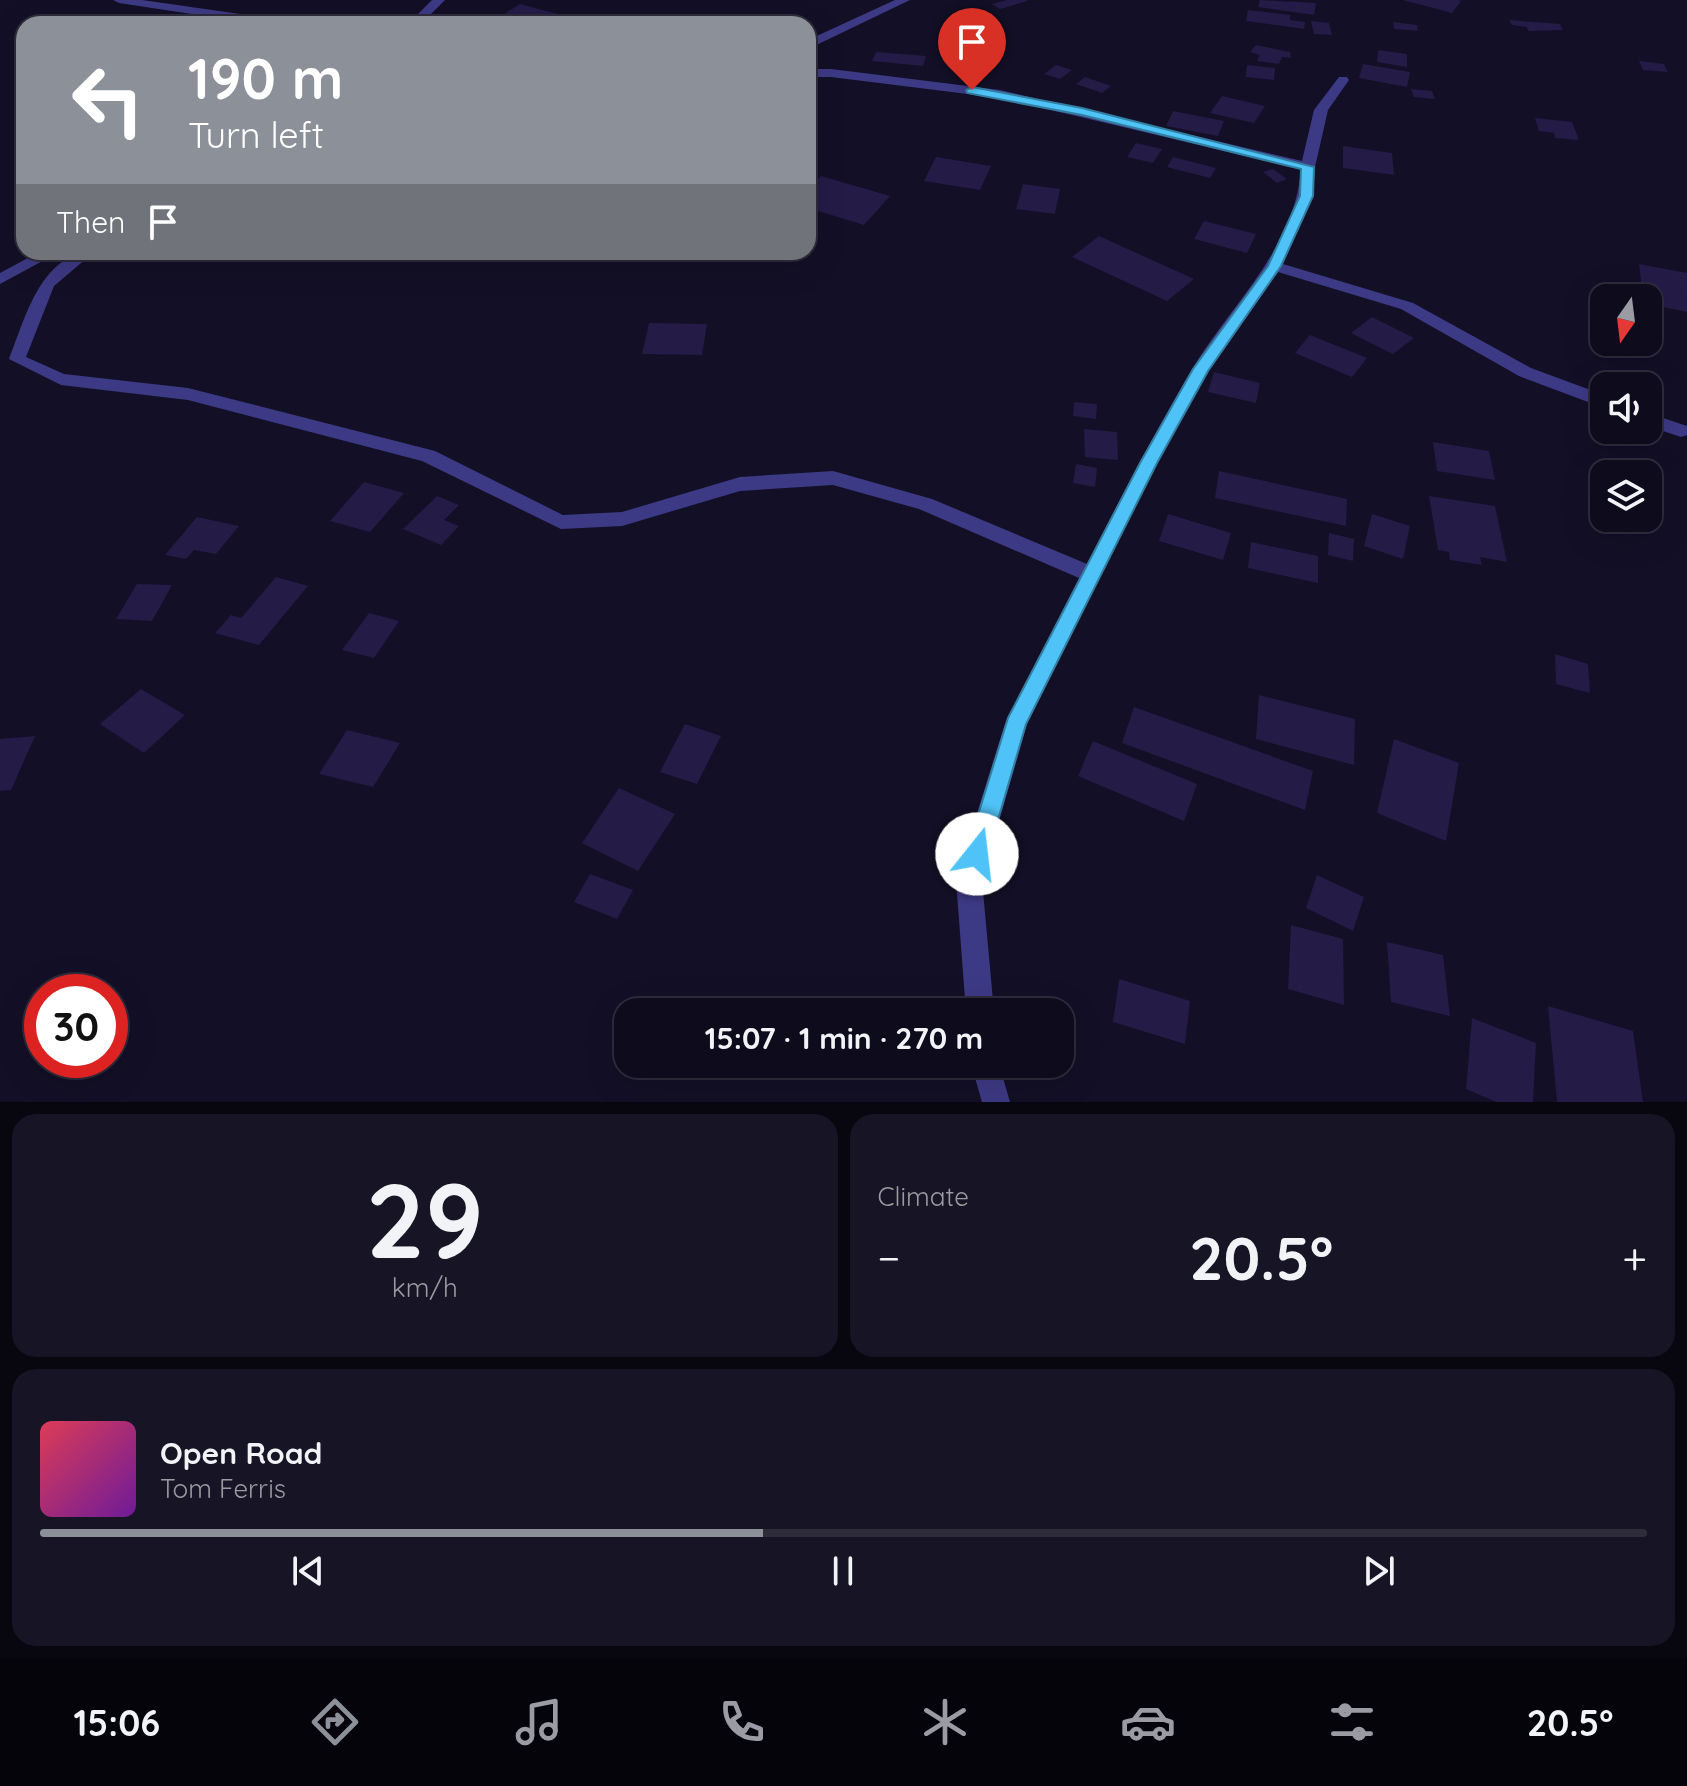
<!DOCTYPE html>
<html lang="en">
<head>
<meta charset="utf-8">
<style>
  :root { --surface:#0e0b1c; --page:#171425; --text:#f1f3f6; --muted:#9b9ba3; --line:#2e2b3b; --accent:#8c9099 }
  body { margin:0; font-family:Quicksand,sans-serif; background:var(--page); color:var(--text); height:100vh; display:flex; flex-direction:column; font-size:30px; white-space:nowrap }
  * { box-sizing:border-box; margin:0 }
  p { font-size:26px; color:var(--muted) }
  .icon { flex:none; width:44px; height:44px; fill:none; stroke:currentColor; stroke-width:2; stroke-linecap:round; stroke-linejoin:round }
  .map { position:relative; height:1102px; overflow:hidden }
  .sheet { display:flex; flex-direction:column; gap:12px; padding:12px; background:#08060f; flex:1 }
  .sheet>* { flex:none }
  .guide { position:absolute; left:16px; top:16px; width:800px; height:244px; border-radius:24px; box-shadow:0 8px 32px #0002,0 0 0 2px var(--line); background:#8c9099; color:#fff; overflow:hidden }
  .needle { width:52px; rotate:194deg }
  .buttons { position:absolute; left:1590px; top:284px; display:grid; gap:16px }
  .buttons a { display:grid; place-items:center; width:72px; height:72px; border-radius:16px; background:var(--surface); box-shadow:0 8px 32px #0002,0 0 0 2px var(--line); font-size:40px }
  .speed { position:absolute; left:24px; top:974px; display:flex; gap:16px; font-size:40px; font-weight:700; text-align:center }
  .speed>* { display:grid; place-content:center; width:104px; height:104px; border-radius:50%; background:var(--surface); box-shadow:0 8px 32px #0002,0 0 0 2px var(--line); line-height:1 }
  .speed .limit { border:12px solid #d22; background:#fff; color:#111 }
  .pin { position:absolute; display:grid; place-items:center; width:68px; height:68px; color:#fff; margin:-82px -34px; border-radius:50% 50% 50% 0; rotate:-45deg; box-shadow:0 0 8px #0007 }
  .pin .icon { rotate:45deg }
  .me { position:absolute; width:88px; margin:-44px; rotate:16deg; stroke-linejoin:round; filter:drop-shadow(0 0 6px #0008) }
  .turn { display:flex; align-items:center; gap:28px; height:168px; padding:0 40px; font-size:36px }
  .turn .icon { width:104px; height:104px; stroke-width:2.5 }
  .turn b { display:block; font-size:56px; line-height:68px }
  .then { display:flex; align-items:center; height:76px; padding:0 40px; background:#0003; gap:16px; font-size:30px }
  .big { font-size:60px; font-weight:700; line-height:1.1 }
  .sheet .tile { flex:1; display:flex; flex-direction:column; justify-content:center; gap:12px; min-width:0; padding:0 28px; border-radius:24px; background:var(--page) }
  .sheet .dial { align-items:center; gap:0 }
  .dial b { font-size:104px; line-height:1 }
  .song { display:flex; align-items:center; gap:24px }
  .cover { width:96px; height:96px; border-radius:12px; background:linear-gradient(135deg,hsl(350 70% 55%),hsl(280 70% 35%)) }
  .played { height:8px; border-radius:4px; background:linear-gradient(90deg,var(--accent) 45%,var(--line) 45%) }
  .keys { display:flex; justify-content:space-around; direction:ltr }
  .heat { display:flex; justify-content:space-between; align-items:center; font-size:44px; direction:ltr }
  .sheet .tiles { flex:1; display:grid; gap:12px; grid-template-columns:1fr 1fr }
  .tile:last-child { grid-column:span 2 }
  .trip { position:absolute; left:614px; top:998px; width:460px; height:80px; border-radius:24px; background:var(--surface); box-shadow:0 8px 32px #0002,0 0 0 2px var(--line); font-weight:700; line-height:80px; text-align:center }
  .dock { display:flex; height:128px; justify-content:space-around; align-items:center; background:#06040b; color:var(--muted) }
  .dock .icon { width:56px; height:56px }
  .dock .active { color:var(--accent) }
  .dock b { font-size:36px; color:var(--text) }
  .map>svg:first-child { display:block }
</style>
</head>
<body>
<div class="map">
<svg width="1687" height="1102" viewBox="0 0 1687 1102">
  <rect width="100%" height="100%" fill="#130f26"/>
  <!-- building -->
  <g fill="#241b47">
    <polygon points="1007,0 1027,0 1027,1 1000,9 992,4"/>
    <polygon points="1260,0 1316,3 1314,15 1258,7"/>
    <polygon points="1403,0 1459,0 1461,1 1452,13"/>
    <polygon points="520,4 565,16 552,24 490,23"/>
    <polygon points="1248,10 1290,15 1290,20 1305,22 1304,29 1246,21"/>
    <polygon points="1509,20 1560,24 1563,30 1529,31 1526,27 1512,25"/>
    <polygon points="1311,21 1329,23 1332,35 1314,34"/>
    <polygon points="1393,22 1417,25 1418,31 1394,29"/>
    <polygon points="1256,45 1290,52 1291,58 1282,57 1279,64 1257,61 1260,55 1250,52"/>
    <polygon points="1378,50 1407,54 1407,67 1377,62"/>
    <polygon points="876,52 926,56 923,66 872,61"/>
    <polygon points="1639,61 1664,64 1668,72 1643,70"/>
    <polygon points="1363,64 1410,72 1407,87 1359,78"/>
    <polygon points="1056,65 1072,70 1060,79 1044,74"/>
    <polygon points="1247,65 1275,68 1274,80 1246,77"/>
    <polygon points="1085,77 1111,86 1102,93 1076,84"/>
    <polygon points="1411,89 1432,91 1435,99 1414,97"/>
    <polygon points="1222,96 1265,106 1254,123 1210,113"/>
    <polygon points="1173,111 1224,121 1218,136 1166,126"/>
    <polygon points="1535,118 1572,122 1579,140 1555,138 1554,133 1539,131"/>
    <polygon points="1136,143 1162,149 1153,163 1127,157"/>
    <polygon points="1343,146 1392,153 1394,175 1343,168"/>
    <polygon points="936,157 991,166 980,190 924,181"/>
    <polygon points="1173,157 1216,168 1210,178 1167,167"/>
    <polygon points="1273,169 1287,179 1277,183 1263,172"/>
    <polygon points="821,176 890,196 864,225 808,208 808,190"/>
    <polygon points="1023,184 1060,189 1055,214 1016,209"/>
    <polygon points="1204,221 1256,234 1247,253 1194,239"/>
    <polygon points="1099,236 1194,279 1167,301 1072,257"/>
    <polygon points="1639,264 1687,273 1687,312 1648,304 1648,298 1643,298"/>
    <polygon points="1372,317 1414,338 1393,354 1351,333"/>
    <polygon points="649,323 707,324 702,355 642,354"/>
    <polygon points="1310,335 1367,358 1352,377 1295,353"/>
    <polygon points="1214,372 1260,383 1256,403 1208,392"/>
    <polygon points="1074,402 1097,404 1096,419 1073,416"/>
    <polygon points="1084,429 1117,432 1118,460 1085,457"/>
    <polygon points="1433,442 1489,451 1495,480 1437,471"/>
    <polygon points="1076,464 1097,468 1095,487 1073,483"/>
    <polygon points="1219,471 1347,499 1346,526 1215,498"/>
    <polygon points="364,482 404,493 370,532 330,521"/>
    <polygon points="437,496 459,505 444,520 459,526 441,545 403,529"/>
    <polygon points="1429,496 1495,506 1507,562 1480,557 1482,565 1450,560 1449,552 1438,550"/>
    <polygon points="1168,514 1231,533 1223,560 1159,541"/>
    <polygon points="1372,514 1410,526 1403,559 1364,546"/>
    <polygon points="197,517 239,526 216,554 194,550 186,559 165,555"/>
    <polygon points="1329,533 1354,539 1353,561 1328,555"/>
    <polygon points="1251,542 1318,556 1318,583 1248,568"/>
    <polygon points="276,577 308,586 259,645 215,633 231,615 241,618"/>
    <polygon points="137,584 172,585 152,621 116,619"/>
    <polygon points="369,613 399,621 374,658 342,650"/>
    <polygon points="1555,654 1588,664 1590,693 1556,684"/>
    <polygon points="141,689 185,715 144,753 100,724"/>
    <polygon points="1259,695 1355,719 1354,765 1256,739"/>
    <polygon points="1134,707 1313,771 1305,810 1122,743"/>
    <polygon points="685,724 721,736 697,784 660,772"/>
    <polygon points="347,730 400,743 373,787 319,774"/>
    <polygon points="35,736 11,790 0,791 0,739"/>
    <polygon points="1394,739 1459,763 1446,841 1377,813"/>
    <polygon points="1093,741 1197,784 1184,821 1078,776"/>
    <polygon points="619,788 675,814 638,871 582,843"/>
    <polygon points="590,874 633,890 617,919 574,902"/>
    <polygon points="1317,875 1364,897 1353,931 1306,908"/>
    <polygon points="1291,925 1343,939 1344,1005 1288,989"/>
    <polygon points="1387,942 1443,955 1450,1016 1391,1002"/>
    <polygon points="1119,979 1190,1001 1185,1044 1113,1022"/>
    <polygon points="1548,1006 1633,1031 1643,1102 1557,1102"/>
    <polygon points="1472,1018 1536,1043 1533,1102 1496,1102 1466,1089"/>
  </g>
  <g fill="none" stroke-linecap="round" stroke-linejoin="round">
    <!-- minor -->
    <g fill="#3d3a85" fill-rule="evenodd">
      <polygon points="113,0 142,0 282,20 288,24 258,24 119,3"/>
      <polygon points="432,0 445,0 421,24 408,24"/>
      <polygon points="895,0 910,0 808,49 808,40"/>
      <path d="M808,69H831L1000,90L1302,161L1314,110L1339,77H1347L1349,80L1328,110L1315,167L1313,196L1283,264L1413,303L1531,368L1604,395V408L1519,376L1401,309L1278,272L1209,371L1157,463L1027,724L982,880L994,1012H966L956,880L1005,724L1079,578L919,509L833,485L740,491L622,526L561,529L422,461L188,400L61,385L9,359C25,319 41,252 94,252L54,286L26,357L64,374L188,388L435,451L563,515L622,512L740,477L833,471L932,499L1087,564C1120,499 1154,434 1191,371C1230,305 1295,249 1301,169L1000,98L831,77H808Z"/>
      <polygon points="39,252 59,252 0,284 0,273"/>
      <polygon points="1648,413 1687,426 1687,435 1681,437 1648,426"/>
      <polygon points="971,1064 999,1064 1010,1102 982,1102"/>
    </g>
  </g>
  <!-- route -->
  <polygon fill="#4fc3f7" stroke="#337fa1" stroke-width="2" points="972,87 1082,108 1314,167 1313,196 1281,266 1208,371 1157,463 1026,724 988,854 985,862 977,865 969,862 966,854 1008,718 1140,463 1193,369 1268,266 1300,196 1301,169 1082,115 967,93 966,90"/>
</svg>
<div class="buttons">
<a><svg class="needle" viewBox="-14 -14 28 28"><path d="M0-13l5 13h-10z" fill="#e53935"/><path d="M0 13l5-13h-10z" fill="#9b9ba3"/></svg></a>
<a><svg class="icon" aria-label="sound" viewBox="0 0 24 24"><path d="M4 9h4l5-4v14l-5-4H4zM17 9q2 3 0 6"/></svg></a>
<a><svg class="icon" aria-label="layers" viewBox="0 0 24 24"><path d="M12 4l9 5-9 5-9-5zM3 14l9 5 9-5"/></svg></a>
</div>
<div class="speed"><div class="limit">30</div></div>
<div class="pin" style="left:972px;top:90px;background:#d93025"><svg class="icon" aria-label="arrive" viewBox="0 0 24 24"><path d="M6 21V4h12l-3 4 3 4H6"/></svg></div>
<svg class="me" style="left:977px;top:854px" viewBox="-20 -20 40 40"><circle r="19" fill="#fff"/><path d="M0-13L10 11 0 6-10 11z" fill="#4fc3f7"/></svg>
<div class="trip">15:07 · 1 min · 270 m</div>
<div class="guide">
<div class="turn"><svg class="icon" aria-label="left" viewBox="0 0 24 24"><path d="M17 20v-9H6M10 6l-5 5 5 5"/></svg><div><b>190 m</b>Turn left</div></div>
<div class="then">Then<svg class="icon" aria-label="arrive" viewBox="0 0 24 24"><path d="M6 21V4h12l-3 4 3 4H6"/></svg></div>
</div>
</div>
<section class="sheet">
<div class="tiles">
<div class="tile dial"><b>29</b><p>km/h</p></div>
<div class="tile"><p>Climate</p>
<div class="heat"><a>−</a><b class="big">20.5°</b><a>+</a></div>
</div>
<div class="tile">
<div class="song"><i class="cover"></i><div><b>Open Road</b><p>Tom Ferris</p></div></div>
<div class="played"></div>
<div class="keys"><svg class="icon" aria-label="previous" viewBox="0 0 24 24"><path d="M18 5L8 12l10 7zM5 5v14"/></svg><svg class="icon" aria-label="pause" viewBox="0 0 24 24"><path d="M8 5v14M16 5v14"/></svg><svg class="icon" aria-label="next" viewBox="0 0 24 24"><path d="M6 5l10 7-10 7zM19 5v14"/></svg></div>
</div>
</div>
</section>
<nav class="dock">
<b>15:06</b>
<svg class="icon active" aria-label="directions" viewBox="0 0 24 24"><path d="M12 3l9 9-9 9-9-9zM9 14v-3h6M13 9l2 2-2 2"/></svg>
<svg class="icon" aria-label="music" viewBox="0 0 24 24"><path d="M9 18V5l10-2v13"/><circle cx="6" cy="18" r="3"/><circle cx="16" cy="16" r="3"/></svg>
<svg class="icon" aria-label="phone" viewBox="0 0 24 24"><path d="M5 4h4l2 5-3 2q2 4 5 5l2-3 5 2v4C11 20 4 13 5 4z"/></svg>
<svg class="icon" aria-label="climate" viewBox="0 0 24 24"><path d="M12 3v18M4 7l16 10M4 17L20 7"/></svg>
<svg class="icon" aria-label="car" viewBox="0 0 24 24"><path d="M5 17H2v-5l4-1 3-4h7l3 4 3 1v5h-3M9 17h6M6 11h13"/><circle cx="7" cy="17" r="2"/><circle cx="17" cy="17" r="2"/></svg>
<svg class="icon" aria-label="filters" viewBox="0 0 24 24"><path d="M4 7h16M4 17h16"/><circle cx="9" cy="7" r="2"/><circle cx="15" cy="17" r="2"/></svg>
<b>20.5°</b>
</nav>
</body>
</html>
